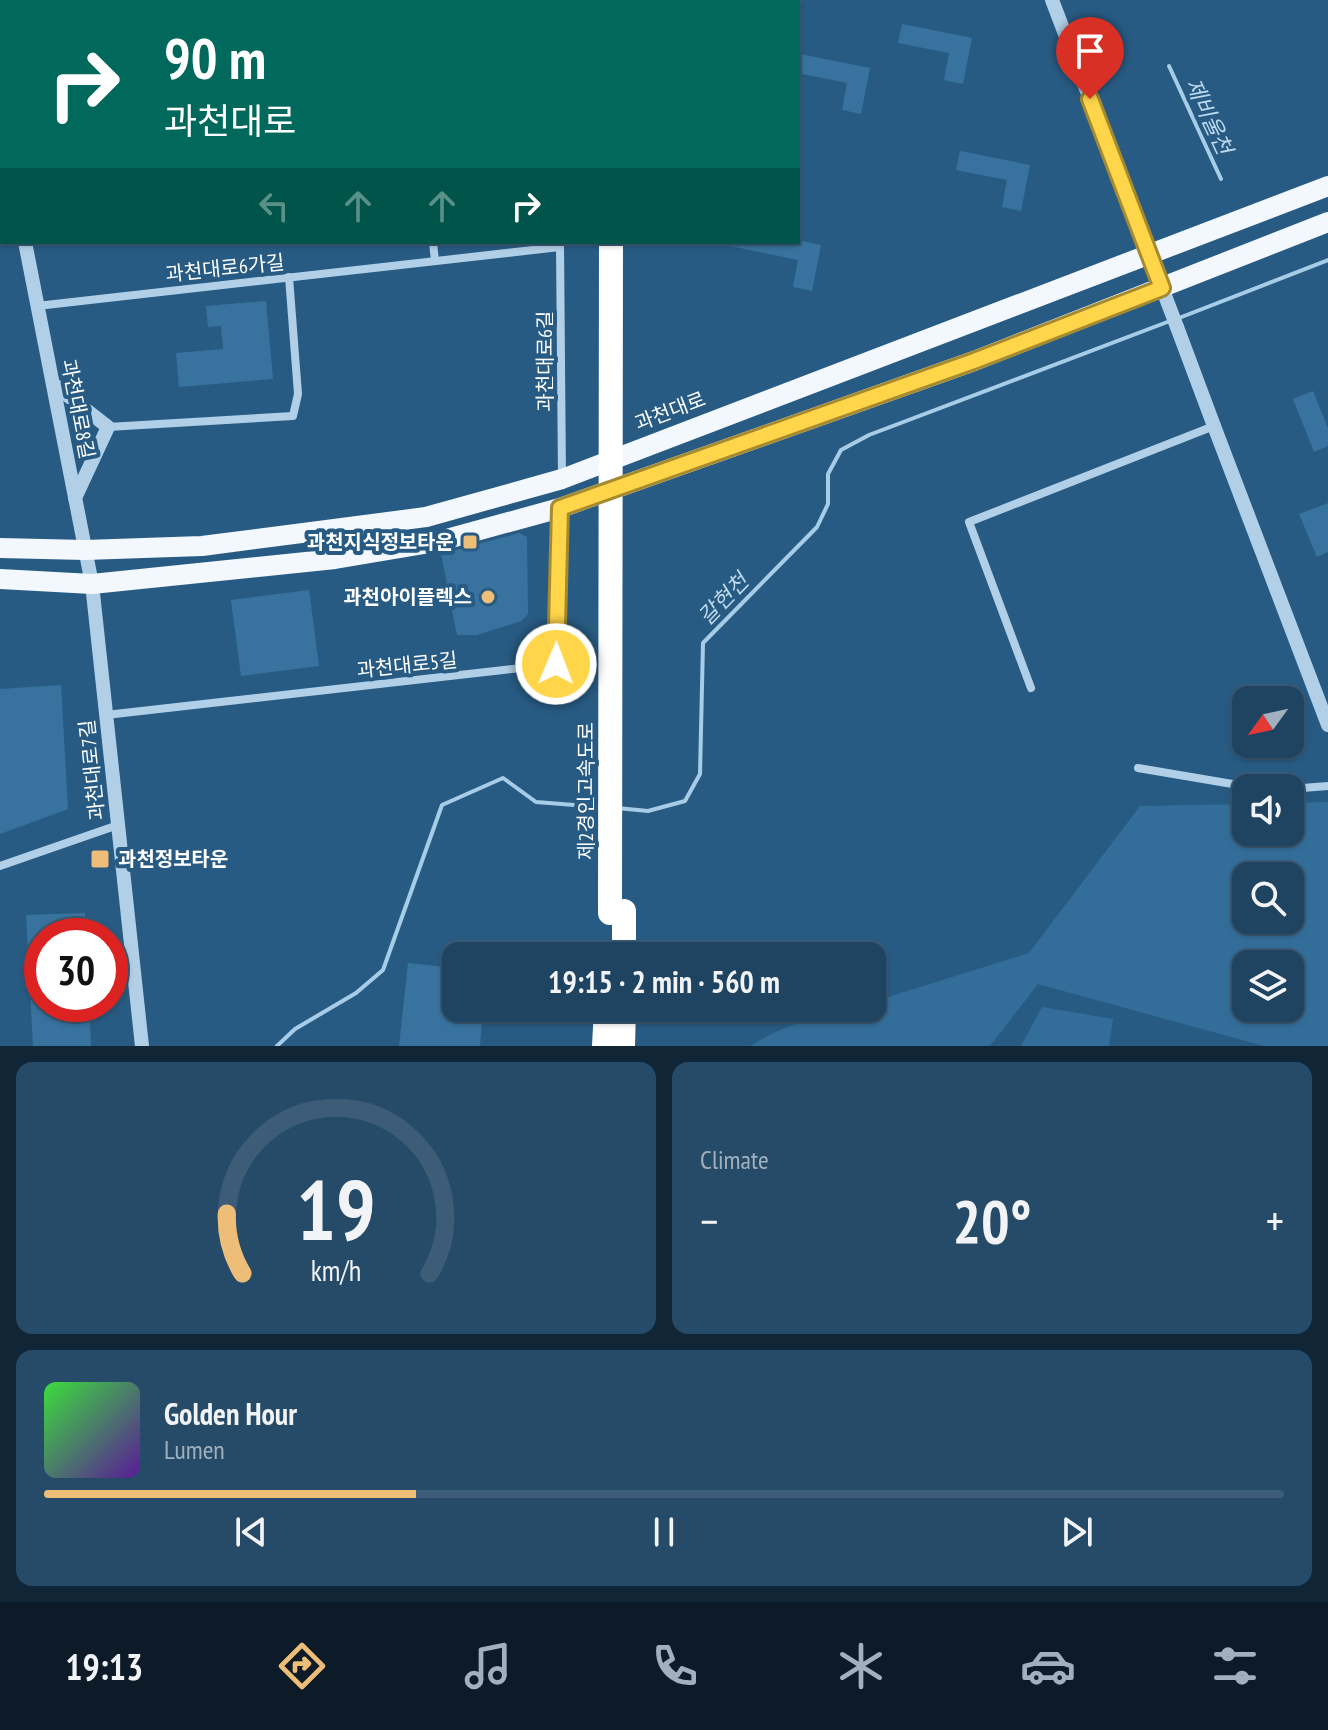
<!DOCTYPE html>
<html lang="en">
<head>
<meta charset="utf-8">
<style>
  :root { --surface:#1e4462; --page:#264b68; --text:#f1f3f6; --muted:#a1b0be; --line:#3c5c77; --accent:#eebd77 }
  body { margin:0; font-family:"PT Sans Narrow","Noto Sans KR",sans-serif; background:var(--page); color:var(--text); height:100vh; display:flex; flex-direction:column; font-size:30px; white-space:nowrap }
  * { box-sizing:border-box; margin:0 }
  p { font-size:26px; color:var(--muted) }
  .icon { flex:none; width:44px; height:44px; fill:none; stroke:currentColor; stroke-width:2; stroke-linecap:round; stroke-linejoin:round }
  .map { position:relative; height:1046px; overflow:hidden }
  .panel { display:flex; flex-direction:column; gap:16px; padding:16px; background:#102536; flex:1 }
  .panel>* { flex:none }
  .banner { position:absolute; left:0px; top:0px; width:800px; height:244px; box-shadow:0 2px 6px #0004,0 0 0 2px var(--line); background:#00695c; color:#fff; overflow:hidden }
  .needle { width:52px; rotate:237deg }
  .controls { position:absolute; left:1232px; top:686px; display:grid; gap:16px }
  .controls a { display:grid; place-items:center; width:72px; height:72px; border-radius:16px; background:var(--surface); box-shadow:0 2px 6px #0004,0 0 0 2px var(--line); font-size:40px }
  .speed { position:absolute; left:24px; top:918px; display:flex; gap:16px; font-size:40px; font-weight:700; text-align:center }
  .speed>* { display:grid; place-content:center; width:104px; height:104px; border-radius:50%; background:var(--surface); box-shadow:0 2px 6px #0004,0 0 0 2px var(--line); line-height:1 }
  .speed .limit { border:12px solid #d22; background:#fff; color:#111 }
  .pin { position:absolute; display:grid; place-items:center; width:68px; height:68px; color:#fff; margin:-82px -34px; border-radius:50% 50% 50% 0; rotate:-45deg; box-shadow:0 0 8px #0007 }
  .pin .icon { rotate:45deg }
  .me { position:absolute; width:88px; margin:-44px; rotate:1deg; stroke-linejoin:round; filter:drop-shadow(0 0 6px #0008) }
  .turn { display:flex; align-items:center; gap:28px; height:168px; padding:0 32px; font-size:36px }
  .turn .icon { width:104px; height:104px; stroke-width:2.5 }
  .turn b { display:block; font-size:56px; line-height:68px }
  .lanes { display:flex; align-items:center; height:76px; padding:0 32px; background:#0003; justify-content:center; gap:40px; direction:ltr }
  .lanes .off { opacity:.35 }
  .big { font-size:60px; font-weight:700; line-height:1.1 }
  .panel .widget { flex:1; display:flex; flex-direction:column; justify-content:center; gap:12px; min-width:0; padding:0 28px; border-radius:16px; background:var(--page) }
  .panel .dial { align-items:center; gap:0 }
  .dial svg { height:208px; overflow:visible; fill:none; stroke:var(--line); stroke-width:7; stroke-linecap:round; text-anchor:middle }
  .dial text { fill:var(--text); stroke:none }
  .song { display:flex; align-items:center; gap:24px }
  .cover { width:96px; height:96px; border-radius:12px; background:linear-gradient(135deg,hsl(120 70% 55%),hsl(270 70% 35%)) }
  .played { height:8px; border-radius:4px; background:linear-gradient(90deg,var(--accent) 30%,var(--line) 30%) }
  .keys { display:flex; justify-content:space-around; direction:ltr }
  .heat { display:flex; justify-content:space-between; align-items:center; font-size:44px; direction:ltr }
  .panel .tiles { flex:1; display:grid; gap:16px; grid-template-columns:1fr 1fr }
  .widget:last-child { grid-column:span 2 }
  .trip { position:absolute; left:442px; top:942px; width:444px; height:80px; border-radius:16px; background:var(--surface); box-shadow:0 2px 6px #0004,0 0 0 2px var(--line); font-weight:700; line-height:80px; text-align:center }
  .dock { display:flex; height:128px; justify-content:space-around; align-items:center; background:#0c1b27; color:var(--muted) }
  .dock .icon { width:56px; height:56px }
  .dock .selected { color:var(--accent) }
  .dock b { font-size:36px; color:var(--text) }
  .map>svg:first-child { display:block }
</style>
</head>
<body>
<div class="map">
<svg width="1328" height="1046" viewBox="0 0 1328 1046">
  <rect width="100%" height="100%" fill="#285b83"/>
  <!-- green -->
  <g fill="#336e9a" fill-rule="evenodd">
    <path d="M1328,802V1046H1264L1038,984L990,1046H750C784,1025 832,1008 872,1008V1002L1029,953L1140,806L1246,804V832H1290V803ZM1246,876H1290V920H1246ZM1246,964H1290V1008H1246Z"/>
    <polygon points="1042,1007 1113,1019 1109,1046 1021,1046"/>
  </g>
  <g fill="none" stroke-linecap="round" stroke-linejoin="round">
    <!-- stream -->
    <g stroke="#a6cce7" stroke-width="4">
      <polyline points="1169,66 1221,179"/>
      <polyline points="1179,318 1328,260"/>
      <polyline points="617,808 648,811 685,801 700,774 703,643 817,527 828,504 828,474 841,450 869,435 1170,321"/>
      <polyline points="277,1046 295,1029 356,993 383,970 442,805 503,778 536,802 600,807"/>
    </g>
  </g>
  <!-- building -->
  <g fill="#38739f">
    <polygon points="902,24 972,38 963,84 944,80 949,53 898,43"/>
    <polygon points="800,54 870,68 861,114 842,110 847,83 798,73"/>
    <polygon points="960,151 1030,165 1021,211 1002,207 1007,180 956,170"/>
    <polygon points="798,240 821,245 812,291 793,287 798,260 730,246 730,242"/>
    <polygon points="266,301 273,379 179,387 176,353 223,349 221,326 208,327 206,306"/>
    <polygon points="1313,391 1328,428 1328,446 1314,452 1293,399"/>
    <polygon points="1328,503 1328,552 1317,557 1299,514"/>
    <polygon points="519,533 527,537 528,614 521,621 477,635 457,635 441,554"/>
    <polygon points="309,590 319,666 241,676 231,600"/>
    <polygon points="61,685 68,809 0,834 0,689"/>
    <polygon points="85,913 86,936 42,936 42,1004 89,1004 91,1046 33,1046 26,915"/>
    <polygon points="408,963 456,968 456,1008 483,1008 480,1046 399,1046"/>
  </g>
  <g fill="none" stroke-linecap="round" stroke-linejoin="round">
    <!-- minor -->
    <g stroke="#b1d0e7" stroke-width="8">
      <polyline points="342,0 342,2"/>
      <polyline points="433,242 435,261"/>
      <polyline points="560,244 562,478"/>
      <polyline points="37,306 560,247"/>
      <polyline points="108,427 293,416 298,394 289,277"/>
      <polyline points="1031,688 969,522 1214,426"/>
      <polyline points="106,715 556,664 560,510"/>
      <polyline points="1138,768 1256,788"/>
      <polyline points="1290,789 1328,786"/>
      <polyline points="0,866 118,825"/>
    </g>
    <!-- tertiary -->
    <g stroke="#b1d0e7" stroke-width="14">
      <polyline points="1052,0 1177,327"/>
      <polyline points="0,113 2,123"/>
      <polyline points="25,242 92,584 142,1046"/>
      <polyline points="53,384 108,427 75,498"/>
      <polyline points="1214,426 1328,725"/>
    </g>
    <!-- primary -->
    <g stroke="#f2f8fd" stroke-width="20">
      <polyline points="0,548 85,550 202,546 426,517 562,479 1328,186"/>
      <polyline points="0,579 92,584 335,559 436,542 560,508 974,361 1328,222"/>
    </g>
    <!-- motorway -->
    <g stroke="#fff" stroke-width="24">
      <polyline points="626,2 626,0"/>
      <polyline points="624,956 624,911"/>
      <polyline points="604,1046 606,1008"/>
      <polyline points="623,1046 624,1008"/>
    </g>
    <!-- tertiary-bridge -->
    <polyline stroke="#b1d0e7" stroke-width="14" points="1177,327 1214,426"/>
    <!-- motorway-bridge -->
    <polyline stroke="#fff" stroke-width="24" points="610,913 611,242"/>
  </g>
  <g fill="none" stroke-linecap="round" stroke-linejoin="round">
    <!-- route casing -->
    <g stroke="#a68a30" stroke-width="20">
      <polyline id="route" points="556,664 560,508 974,361 1162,288 1090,99"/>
    </g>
    <!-- route -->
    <use href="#route" stroke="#ffd54a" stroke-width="14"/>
  </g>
  <!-- markers -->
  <g fill="#eebd77" stroke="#285b83" stroke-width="3">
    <rect x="462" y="534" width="16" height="16" rx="4"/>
    <circle cx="488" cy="597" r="8"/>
    <rect x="90" y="849" width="20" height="20" rx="4"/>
  </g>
  <g text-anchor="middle" stroke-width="8" stroke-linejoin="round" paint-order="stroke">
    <!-- street labels -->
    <g font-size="20" fill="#fff" stroke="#285b83">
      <text transform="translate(225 268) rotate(-6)" y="7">과천대로6가길</text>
      <text transform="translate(545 361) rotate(-90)" y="7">과천대로6길</text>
      <text transform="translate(78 409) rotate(79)" y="7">과천대로8길</text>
      <text transform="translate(670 411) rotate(-21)" y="7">과천대로</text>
      <text transform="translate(407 665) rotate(-6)" y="7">과천대로5길</text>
      <text transform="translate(92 770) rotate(-96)" y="7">과천대로7길</text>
      <text transform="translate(586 791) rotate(-90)" y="7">제2경인고속도로</text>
    </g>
    <!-- poi labels -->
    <g font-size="20" font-weight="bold" fill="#fff" stroke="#285b83" text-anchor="end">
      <text x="454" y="549">과천지식정보타운</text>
      <text x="472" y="604">과천아이플렉스</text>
      <text x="118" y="866" text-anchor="start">과천정보타운</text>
    </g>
    <!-- water labels -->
    <g font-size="22" font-style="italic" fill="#bdd9ee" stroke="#285b83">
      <text transform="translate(1209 116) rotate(65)" y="8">제비울천</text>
      <text transform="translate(723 599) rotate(-46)" y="8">갈현천</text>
    </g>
  </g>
</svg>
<div class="controls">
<a><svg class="needle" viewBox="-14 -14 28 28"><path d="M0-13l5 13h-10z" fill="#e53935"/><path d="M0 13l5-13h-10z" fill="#a1b0be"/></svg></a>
<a><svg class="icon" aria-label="sound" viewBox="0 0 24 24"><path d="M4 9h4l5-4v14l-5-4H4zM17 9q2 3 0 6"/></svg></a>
<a><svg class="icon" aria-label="search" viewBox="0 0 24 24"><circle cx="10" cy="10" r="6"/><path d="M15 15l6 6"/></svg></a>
<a><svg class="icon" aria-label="layers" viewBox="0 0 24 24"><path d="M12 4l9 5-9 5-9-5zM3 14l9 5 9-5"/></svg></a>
</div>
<div class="speed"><div class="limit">30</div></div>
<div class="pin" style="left:1090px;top:99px;background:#d93025"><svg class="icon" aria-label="arrive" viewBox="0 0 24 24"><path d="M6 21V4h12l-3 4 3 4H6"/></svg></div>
<svg class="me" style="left:556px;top:664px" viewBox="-20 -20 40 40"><circle r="17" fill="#ffd54a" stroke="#fff" stroke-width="3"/><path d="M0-11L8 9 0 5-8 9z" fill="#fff"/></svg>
<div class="trip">19:15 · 2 min · 560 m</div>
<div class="banner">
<div class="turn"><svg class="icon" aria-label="right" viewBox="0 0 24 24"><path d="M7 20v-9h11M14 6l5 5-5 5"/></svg><div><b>90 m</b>과천대로</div></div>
<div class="lanes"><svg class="icon off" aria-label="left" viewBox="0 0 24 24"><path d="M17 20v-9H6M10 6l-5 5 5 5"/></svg><svg class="icon off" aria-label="ahead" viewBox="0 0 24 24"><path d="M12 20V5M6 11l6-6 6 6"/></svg><svg class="icon off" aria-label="ahead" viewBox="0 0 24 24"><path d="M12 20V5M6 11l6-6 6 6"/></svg><svg class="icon" aria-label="right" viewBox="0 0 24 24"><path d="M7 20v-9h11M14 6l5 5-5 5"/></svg></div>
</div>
</div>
<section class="panel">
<div class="tiles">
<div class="widget dial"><svg viewBox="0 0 100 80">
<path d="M14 69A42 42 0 1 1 86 69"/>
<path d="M14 69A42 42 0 0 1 8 46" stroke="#eebd77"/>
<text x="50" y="56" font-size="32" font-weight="700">19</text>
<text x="50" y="72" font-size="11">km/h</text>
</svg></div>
<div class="widget"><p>Climate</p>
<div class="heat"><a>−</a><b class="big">20°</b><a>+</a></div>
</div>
<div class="widget">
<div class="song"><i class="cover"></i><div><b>Golden Hour</b><p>Lumen</p></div></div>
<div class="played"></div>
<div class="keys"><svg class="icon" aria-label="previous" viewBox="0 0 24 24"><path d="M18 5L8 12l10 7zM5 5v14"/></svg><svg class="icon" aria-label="pause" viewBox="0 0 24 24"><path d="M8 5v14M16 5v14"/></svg><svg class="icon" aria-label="next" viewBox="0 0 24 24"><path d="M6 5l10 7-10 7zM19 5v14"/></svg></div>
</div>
</div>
</section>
<nav class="dock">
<b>19:13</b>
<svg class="icon selected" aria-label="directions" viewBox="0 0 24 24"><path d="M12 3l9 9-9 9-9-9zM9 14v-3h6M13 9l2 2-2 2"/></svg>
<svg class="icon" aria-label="music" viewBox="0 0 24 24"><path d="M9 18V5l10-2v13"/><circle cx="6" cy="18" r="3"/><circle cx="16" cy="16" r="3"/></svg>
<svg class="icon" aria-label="phone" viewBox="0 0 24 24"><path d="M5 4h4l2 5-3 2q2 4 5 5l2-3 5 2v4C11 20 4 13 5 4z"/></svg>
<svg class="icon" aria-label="climate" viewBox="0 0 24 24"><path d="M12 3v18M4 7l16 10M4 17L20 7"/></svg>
<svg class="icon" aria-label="car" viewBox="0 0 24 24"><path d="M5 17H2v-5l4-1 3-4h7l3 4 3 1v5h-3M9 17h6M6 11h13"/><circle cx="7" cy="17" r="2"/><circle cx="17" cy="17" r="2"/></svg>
<svg class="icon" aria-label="filters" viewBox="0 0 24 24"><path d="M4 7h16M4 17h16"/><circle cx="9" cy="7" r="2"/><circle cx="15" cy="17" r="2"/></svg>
</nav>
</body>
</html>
